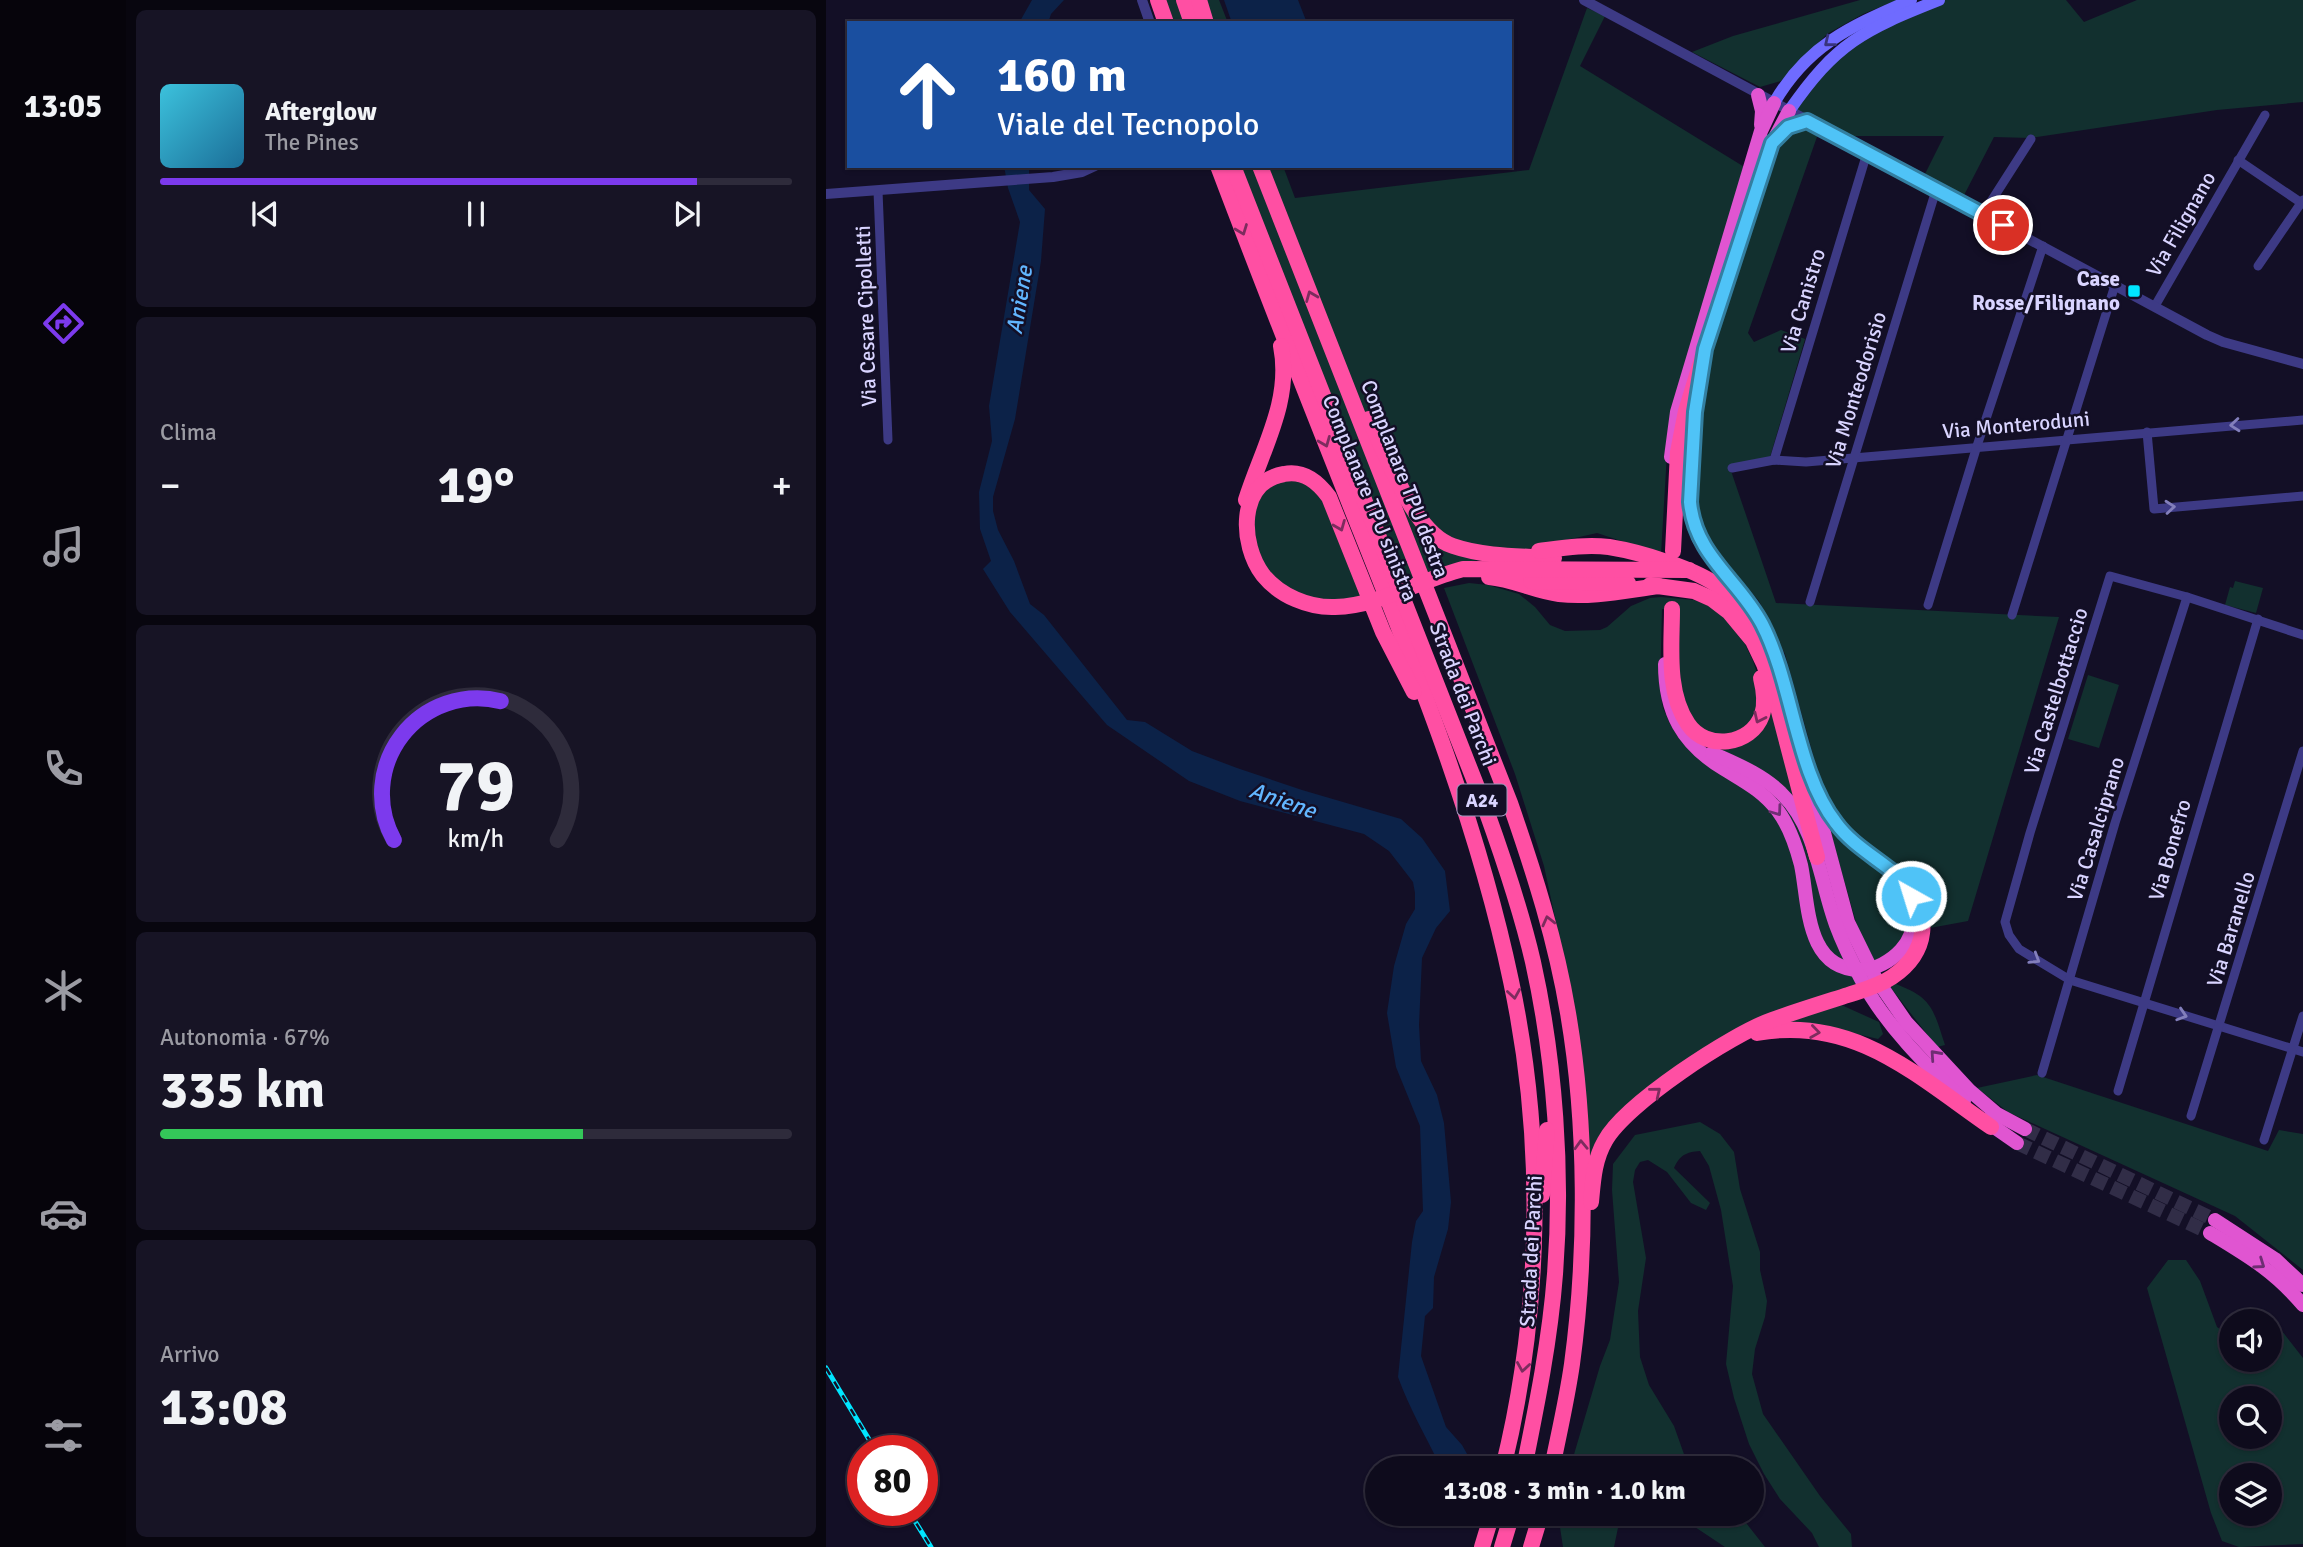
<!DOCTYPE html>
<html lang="it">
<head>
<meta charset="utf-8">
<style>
  :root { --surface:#0e0b1c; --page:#171425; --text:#f1f3f6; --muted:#9b9ba3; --line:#2e2b3b; --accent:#7c3aed }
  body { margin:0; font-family:Signika,sans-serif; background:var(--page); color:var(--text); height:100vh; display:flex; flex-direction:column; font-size:26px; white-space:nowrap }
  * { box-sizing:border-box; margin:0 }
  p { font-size:23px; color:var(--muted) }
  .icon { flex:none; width:38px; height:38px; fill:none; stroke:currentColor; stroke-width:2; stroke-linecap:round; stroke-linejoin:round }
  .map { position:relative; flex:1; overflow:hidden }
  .sheet { display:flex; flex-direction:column; gap:10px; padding:10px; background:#08060f; width:700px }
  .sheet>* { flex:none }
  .banner { position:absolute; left:21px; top:21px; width:665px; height:147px; border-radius:0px; box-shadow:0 2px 5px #0004,0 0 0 2px var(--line); background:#1a4fa0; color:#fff; overflow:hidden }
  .buttons { position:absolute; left:1393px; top:1309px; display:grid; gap:14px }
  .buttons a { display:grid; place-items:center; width:63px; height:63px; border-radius:50%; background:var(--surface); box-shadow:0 2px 5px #0004,0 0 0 2px var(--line); font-size:35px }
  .speed { position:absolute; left:21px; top:1435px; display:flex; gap:14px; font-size:35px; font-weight:700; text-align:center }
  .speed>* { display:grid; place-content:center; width:91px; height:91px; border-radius:50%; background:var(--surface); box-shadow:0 2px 5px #0004,0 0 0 2px var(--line); line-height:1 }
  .speed .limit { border:10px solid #d22; background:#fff; color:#111 }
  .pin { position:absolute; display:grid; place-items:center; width:60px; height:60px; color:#fff; margin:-30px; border:4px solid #fff; border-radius:50%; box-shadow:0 2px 7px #0007 }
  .me { position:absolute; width:77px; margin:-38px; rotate:321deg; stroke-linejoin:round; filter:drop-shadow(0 0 5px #0008) }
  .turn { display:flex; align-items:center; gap:24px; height:147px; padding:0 35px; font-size:32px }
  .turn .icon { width:91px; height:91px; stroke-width:2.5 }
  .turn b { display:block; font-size:49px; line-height:60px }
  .big { font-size:52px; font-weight:700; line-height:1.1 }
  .sheet .widget { flex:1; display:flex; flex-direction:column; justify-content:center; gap:10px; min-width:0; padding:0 24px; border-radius:10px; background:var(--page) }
  .sheet .dial { align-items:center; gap:0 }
  .dial svg { height:182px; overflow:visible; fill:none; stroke:var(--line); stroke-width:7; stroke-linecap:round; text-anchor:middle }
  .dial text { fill:var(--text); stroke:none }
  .song { display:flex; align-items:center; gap:21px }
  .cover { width:84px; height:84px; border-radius:10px; background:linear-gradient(135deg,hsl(190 70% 55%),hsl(200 70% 35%)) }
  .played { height:7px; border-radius:4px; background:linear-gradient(90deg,var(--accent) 85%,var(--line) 85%) }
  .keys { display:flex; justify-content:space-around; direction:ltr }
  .heat { display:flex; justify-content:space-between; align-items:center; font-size:38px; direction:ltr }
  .charge { height:10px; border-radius:5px; background:linear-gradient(90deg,#34c759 67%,var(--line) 0) }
  .trip { position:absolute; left:539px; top:1456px; width:399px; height:70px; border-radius:35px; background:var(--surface); box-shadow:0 2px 5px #0004,0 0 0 2px var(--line); font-weight:700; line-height:70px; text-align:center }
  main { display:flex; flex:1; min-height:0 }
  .menu { display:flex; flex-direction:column; width:126px; justify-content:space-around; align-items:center; background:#06040b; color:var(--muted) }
  .menu .icon { width:49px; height:49px }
  .menu .current { color:var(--accent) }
  .menu b { font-size:32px; color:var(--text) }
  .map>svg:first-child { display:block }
</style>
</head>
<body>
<main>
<nav class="menu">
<b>13:05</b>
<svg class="icon current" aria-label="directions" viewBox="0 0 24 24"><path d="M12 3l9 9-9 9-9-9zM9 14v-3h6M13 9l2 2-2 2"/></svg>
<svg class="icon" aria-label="music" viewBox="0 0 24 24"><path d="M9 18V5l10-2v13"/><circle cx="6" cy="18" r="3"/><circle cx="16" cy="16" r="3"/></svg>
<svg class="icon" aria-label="phone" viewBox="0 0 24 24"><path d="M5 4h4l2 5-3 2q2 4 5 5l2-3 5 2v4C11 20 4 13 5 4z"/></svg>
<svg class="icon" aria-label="climate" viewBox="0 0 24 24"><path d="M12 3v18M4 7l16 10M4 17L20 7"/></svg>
<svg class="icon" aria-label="car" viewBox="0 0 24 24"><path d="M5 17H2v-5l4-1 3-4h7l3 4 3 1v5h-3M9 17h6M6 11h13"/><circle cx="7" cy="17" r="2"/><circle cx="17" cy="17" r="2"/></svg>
<svg class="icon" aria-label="filters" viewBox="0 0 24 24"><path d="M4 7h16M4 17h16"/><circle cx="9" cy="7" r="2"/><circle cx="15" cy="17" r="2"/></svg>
</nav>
<section class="sheet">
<div class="widget">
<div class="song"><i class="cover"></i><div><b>Afterglow</b><p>The Pines</p></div></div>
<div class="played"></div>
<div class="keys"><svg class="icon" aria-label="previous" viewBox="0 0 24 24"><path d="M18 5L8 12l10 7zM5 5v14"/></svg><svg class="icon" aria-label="pause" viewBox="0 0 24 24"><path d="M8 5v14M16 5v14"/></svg><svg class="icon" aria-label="next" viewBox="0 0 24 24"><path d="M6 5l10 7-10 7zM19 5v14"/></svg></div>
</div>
<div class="widget"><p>Clima</p>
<div class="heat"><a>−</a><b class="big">19°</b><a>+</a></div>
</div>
<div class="widget dial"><svg viewBox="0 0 100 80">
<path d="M14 69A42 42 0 1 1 86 69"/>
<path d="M14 69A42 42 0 0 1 61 8" stroke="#7c3aed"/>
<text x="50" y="56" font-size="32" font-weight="700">79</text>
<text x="50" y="72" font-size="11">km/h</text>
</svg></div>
<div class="widget"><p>Autonomia · 67%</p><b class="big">335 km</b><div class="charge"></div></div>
<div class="widget"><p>Arrivo</p><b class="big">13:08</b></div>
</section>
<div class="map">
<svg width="1477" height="1547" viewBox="0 0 1477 1547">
  <rect width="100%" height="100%" fill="#130f26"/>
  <!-- green -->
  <g fill="#12302f" fill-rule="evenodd">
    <polygon points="329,0 393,0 402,23 336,23"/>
    <polygon points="1034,0 1071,0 1037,14 1001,34 955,81 934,87 866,52 907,36"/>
    <polygon points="1115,0 1240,0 1258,22 1311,0 1477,0 1477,102 1391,110 1205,138 1168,137 1134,203 1095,182 1118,136 1008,136 963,111 1015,49"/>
    <polygon points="761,8 779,16 754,66 920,168 841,453 835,554 771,533 625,566 553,593 385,166 457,166 469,198 703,170"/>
    <polygon points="978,128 992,134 922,333 928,342 955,330 979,339 944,457 903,465 950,603 1233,617 1142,921 1104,928 1105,911 1100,893 1088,878 1028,834 1016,821 996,787 959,654 933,601 884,545 871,515 869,487 874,399 891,329 955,145 967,131"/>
    <polygon points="468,477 496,494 536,597 492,602 450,582 430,553 427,516 435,495 455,479"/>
    <polygon points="1409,581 1437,588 1430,613 1399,605 1404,587 1407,588"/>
    <polygon points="643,583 662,585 693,594 709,607 724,625 739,631 774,630 781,627 805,606 824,598 835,597 868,600 883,606 893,612 919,644 927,661 933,679 935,696 928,720 905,737 876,733 852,692 852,611 836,609 834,690 837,708 844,724 852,737 865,752 933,797 948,812 968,852 981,924 1026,975 1034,987 916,1027 804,1105 763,1162 749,1012 718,866 689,774 618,588"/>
    <polygon points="1262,675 1293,685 1273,748 1242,739"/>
    <polygon points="944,713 946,713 973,803 884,746"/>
    <path d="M942,788L970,817L1019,962C983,945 990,898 980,866C973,842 954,811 942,788Z"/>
    <polygon points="1001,820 1023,844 1069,883 1082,908 1083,916 1076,944 1049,964 1031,926"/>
    <path d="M1067,983C1106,997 1107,1008 1119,1045L1111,1047L1065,988Z"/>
    <polygon points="1011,1003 1053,1022 1057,1034 1052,1039 1010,1029 938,1026"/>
    <polygon points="1211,1075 1442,1151 1453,1130 1477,1134 1477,1270 1409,1216 1182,1112 1151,1088"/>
    <path d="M874,1122L894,1134L908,1152L914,1189L934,1252V1270L941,1301L939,1317L929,1349L926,1374L937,1414L994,1496L1025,1534L1026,1547H993L986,1533L954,1499L938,1474L923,1444L908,1398L900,1364L907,1286L895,1210L883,1166L874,1151C860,1152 854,1155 848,1168L884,1203L880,1210L865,1203L841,1172L822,1160L814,1162L809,1170L807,1182L820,1258L812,1311L814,1357L823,1385L848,1426L859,1457L874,1468H744L774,1366L784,1340L793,1282L786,1190L787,1164L809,1135Z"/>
    <path d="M1342,1260H1360L1374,1281L1391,1327L1401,1334L1405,1333V1360H1444V1328L1456,1331L1477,1358V1544L1413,1547L1396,1541L1385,1513L1321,1288ZM1405,1398H1444V1437H1405ZM1405,1475H1444V1514H1405Z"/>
    <polygon points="732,1514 820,1514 793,1523 788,1547 737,1547"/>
    <polygon points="857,1514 913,1514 939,1547 899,1547 863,1523"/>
  </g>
  <!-- water -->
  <g fill="#0c2248">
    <polygon points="206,0 238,0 225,14 222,23 193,23"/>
    <polygon points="398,0 472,0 481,23 406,23"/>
    <path d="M178,166H203V190L219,209L215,261L189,419L167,497V511L172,530L188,561L204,604L218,615L301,720L319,722L366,751L411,768L476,790L575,819L596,838L619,871L624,911L610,928L596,958L593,1025L595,1061L611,1095L618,1123L625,1202L622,1229L608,1277L607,1308L599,1316L595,1356L620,1427L636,1445L649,1468H615C601,1438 583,1408 572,1377L586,1242L590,1221L597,1211L594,1126L570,1067L561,1013L568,966L580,924L589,909V893L587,882L563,851L538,834L414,801L363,781L281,725L184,612L157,569L165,561L154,529L153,492L166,441L163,406L194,222L182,188Z"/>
  </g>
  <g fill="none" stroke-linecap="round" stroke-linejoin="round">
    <!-- trunk-tunnel -->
    <g stroke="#312d47" stroke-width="14" stroke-dasharray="14 7" stroke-linecap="butt">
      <polyline points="1199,1129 1389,1220"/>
      <polyline points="1191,1143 1384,1233"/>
    </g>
    <!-- minor -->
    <g stroke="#3d3a85" stroke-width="9">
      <polyline points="1412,160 1477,204"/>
      <polyline points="52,191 62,440"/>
      <polyline points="1157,214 1205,139"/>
      <polyline points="1432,266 1477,200"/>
      <polyline points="1329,306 1439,115"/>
      <polyline points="1321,432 1328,509 1477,496"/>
      <polyline points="948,460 1041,153"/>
      <polyline points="906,468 948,460 980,462 1477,420"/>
      <polyline points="984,602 1110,190"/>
      <polyline points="1102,605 1151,446 1217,246"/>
      <polyline points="1186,615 1289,285"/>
      <polyline points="1477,635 1361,597 1284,576 1204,833 1179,922 1183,935 1193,949 1244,980 1477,1052"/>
      <polyline points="1216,1073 1289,823 1361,597"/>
      <polyline points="1292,1091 1432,619"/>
      <polyline points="1365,1116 1477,751"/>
      <polyline points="1438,1140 1477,1016"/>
    </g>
    <!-- tertiary -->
    <g stroke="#3d3a85" stroke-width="10">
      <polyline points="316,0 324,23"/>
      <polyline points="758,0 1381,335 1397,342 1477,364"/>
      <polyline points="0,194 227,177 256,172 269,166"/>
    </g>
    <!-- secondary -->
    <g stroke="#6f6bff" stroke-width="12">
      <path d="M948,103C982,44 1026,26 1085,0"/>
      <path d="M963,111C1010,43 1037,30 1113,0"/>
    </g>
    <!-- trunk -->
    <g stroke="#e055d1" stroke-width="14">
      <polyline points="932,95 936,111 935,125"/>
      <polyline points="952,137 967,124 981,121"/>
      <polyline points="877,359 924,208 946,143 963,111"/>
      <polyline points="871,393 864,469 865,516 873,539 924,605 951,658 1022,922 1049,977 1080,1022 1143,1090 1171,1114 1199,1129"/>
      <polyline points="845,457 851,412 935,131 948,103"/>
      <path d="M839,664C839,712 856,744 898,769C919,782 937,791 952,811C964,827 970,846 975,865C983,903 979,969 1034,970C1049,970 1065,961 1075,950C1091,933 1094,898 1078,880C1073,874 1064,869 1057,864C1032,844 1005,826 993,795"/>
      <path d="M886,753C910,764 936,774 955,793C991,827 994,882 1010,925C1017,944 1026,962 1035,979C1060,1026 1100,1065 1138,1101"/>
      <polyline points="1158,1120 1191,1143"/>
      <polyline points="1389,1220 1449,1259 1477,1285"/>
      <path d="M1384,1233C1422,1256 1448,1271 1477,1305"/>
    </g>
    <!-- motorway -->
    <g stroke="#ff4fa3" stroke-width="16">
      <polyline points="332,0 340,23"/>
      <polyline points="358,0 366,23"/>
      <polyline points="373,0 380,23"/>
      <path d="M392,166C437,285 484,404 531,522C591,672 652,823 685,981C719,1141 716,1310 677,1468"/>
      <path d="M407,166L660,810C678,860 695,910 707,962C729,1061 737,1173 729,1274C724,1340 711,1404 698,1468"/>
      <path d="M434,166L684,803C708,872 730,941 742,1013C761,1124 761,1253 746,1364C741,1399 733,1433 726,1468"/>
      <path d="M543,419C561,455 587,533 627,546C659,557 695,556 728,558"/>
      <path d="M420,500C436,449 466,401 455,346"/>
      <path d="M713,551C736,548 760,544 783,547C814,552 871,569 895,588C915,604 930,625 946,645"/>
      <polyline points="847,551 852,452 860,411 879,349"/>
      <path d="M663,577C687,579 709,591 733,594C766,598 801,590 833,586"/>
      <polyline points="705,581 802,583"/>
      <polyline points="824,585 868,591 886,599 903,612 927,641 938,664 949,696 991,857"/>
      <path d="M846,609C846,646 840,692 862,724C880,751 925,746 936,715C940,703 938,690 935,678"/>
      <path d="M588,692L557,632L503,497C492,482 478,470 458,474C411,482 414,545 437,575C454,596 483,608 509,607C553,606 594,580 637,569L863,570"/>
      <path d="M931,1033C1028,1015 1091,1076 1165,1127"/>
      <polyline points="716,1195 721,1130"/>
      <path d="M765,1202C767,1181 768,1160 779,1141C799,1104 906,1034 946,1020C971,1011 997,1003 1022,995C1037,990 1053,986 1066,977C1103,952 1105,915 1079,881"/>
      <polyline points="656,1547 666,1514"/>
      <polyline points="676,1547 686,1514"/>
      <polyline points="705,1547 715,1514"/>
    </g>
    <!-- rail casing -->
    <g stroke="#00e5ff" stroke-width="5">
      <g id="rail">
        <polyline points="0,1368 50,1451"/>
        <polyline points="82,1510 105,1547"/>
      </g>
    </g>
    <!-- rail -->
    <use href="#rail" stroke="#130f26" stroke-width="2.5" stroke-dasharray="8" stroke-linecap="butt"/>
  </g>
  <!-- one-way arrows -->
  <defs><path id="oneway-chevron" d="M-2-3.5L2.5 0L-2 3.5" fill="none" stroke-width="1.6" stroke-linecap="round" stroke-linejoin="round" transform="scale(1.75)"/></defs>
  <use stroke="#38347d" href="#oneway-chevron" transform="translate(1003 42) rotate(141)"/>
  <g stroke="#7d2c5e">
    <use href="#oneway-chevron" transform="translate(416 230) rotate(69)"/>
    <use href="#oneway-chevron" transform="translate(485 296) rotate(-112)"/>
    <use href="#oneway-chevron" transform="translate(499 442) rotate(68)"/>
    <use href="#oneway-chevron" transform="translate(514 526) rotate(68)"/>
    <use href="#oneway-chevron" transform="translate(933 718) rotate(115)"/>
    <use href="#oneway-chevron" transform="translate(722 921) rotate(-104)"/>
    <use href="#oneway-chevron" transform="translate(688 994) rotate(81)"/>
    <use href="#oneway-chevron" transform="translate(989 1032) rotate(8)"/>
    <use href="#oneway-chevron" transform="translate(830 1092) rotate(-39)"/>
    <use href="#oneway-chevron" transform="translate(755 1145) rotate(-92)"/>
    <use href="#oneway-chevron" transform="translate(697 1367) rotate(99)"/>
  </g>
  <g stroke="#837fbc">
    <use href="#oneway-chevron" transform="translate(1409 425) rotate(175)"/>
    <use href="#oneway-chevron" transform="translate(1344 507) rotate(-5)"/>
    <use href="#oneway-chevron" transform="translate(1209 959) rotate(32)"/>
    <use href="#oneway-chevron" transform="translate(1356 1015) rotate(18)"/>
  </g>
  <g stroke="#6f2e73">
    <use href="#oneway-chevron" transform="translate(951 811) rotate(54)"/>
    <use href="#oneway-chevron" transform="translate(1109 1055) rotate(-132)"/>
    <use href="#oneway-chevron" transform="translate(1434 1264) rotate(35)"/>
  </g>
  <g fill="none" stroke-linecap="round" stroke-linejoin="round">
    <!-- route casing -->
    <g stroke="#337fa1" stroke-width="18">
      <path id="route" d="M1085,896C1084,891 1082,885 1079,881C1076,876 1067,872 1062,868C1044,854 1024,842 1010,823C970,772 967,684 936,624C913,580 869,556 864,502L869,412L879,349L946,143L962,127L981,121L1177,225"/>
    </g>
    <!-- route -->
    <use href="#route" stroke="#4fc3f7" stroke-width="12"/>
  </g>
  <!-- markers -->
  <rect fill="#00e5ff" stroke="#130f26" stroke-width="2.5" x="1301" y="284" width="14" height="14" rx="3.5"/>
  <g text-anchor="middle" stroke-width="5" stroke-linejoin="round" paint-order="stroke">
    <!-- shield labels -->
    <rect fill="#130f26" stroke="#9e99be" stroke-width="2" x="631.5" y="784.5" width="49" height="31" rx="5"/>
    <g font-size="19" font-weight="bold" fill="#d9d4ff">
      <text x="656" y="807">A24</text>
    </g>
    <!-- street labels -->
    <g font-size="21" fill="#d9d4ff" stroke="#130f26">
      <text transform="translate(1355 224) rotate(-60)" y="7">Via Filignano</text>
      <text transform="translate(977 301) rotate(-73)" y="7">Via Canistro</text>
      <text transform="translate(40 316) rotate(-92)" y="7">Via Cesare Cipolletti</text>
      <text transform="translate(1030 390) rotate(-73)" y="7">Via Monteodorisio</text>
      <text transform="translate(1190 425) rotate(-5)" y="7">Via Monteroduni</text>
      <text transform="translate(579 479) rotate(69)" y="7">Complanare TPU destra</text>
      <text transform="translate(544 498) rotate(68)" y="7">Complanare TPU sinistra</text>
      <text transform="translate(1230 691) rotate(-73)" y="7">Via Castelbottaccio</text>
      <text transform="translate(637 694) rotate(69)" y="7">Strada dei Parchi</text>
      <text transform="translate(1270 829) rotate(-73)" y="7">Via Casalciprano</text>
      <text transform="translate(1344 850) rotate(-74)" y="7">Via Bonefro</text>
      <text transform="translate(1405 929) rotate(-73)" y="7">Via Baranello</text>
      <text transform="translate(705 1251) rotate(-87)" y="7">Strada dei Parchi</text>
    </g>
    <!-- poi labels -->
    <g font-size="21" font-weight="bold" fill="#d9d4ff" stroke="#130f26" text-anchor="end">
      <text x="1294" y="286">Case<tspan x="1294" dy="24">Rosse/Filignano</tspan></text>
    </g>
    <!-- water labels -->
    <g font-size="23" font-style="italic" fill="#62b6ff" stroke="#130f26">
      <text transform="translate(193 300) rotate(-81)" y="8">Aniene</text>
      <text transform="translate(457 800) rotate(19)" y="8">Aniene</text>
    </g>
  </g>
</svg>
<div class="buttons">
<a><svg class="icon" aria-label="sound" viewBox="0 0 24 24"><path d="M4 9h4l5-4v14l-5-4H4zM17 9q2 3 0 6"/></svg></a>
<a><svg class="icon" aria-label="search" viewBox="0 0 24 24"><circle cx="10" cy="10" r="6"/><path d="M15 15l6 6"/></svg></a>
<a><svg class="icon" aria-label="layers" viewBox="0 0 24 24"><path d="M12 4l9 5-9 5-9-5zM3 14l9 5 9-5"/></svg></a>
</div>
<div class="speed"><div class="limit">80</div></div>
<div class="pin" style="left:1177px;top:225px;background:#d93025"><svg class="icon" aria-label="arrive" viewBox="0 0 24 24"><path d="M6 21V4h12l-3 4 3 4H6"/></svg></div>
<svg class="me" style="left:1085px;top:896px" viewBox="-20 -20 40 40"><circle r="17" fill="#4fc3f7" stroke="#fff" stroke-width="3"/><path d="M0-11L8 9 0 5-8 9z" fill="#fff"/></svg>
<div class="trip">13:08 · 3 min · 1.0 km</div>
<div class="banner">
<div class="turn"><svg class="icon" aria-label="ahead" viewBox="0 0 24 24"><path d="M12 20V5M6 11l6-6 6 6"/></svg><div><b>160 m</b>Viale del Tecnopolo</div></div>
</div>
</div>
</main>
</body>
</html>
